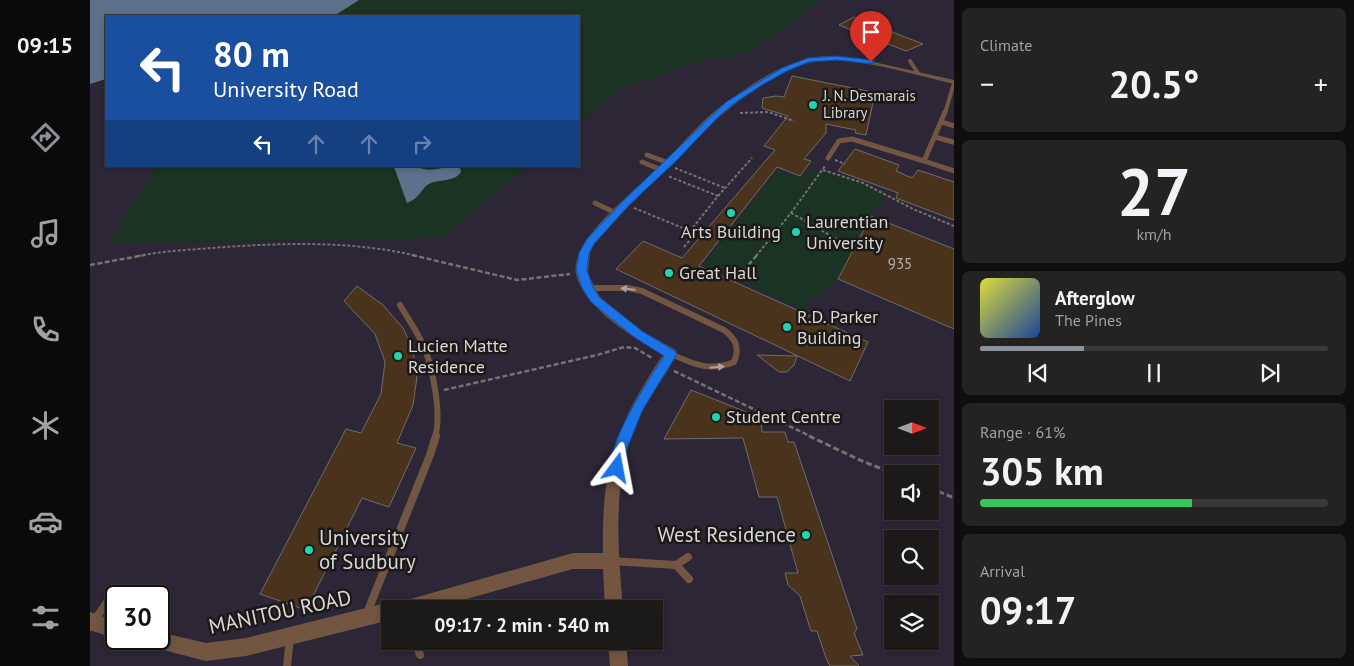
<!DOCTYPE html>
<html lang="en">
<head>
<meta charset="utf-8">
<style>
  :root { --surface:#1b1a18; --page:#242321; --text:#f1f3f6; --muted:#a0a1a2; --line:#393837; --accent:#8c9099 }
  body { margin:0; font-family:"PT Sans",sans-serif; background:var(--page); color:var(--text); height:100vh; display:flex; flex-direction:column; font-size:19px; white-space:nowrap }
  * { box-sizing:border-box; margin:0 }
  p { font-size:16px; color:var(--muted) }
  .icon { flex:none; width:28px; height:28px; fill:none; stroke:currentColor; stroke-width:2; stroke-linecap:round; stroke-linejoin:round }
  .map { position:relative; flex:1; overflow:hidden }
  .drawer { display:flex; flex-direction:column; gap:8px; padding:8px; background:#0f0e0d; width:400px }
  .drawer>* { flex:none }
  .hud { position:absolute; left:15px; top:15px; width:475px; height:152px; border-radius:0px; box-shadow:0 2px 8px #0003,0 0 0 1px var(--line); background:#1a4fa0; color:#fff; overflow:hidden }
  .needle { width:32px; rotate:90deg }
  .buttons { position:absolute; left:794px; top:400px; display:grid; gap:10px }
  .buttons a { display:grid; place-items:center; width:55px; height:55px; border-radius:0px; background:var(--surface); box-shadow:0 2px 8px #0003,0 0 0 1px var(--line); font-size:25px }
  .speed { position:absolute; left:15px; top:585px; display:flex; gap:10px; font-size:25px; font-weight:700; text-align:center }
  .speed>* { display:grid; place-content:center; width:65px; height:65px; border-radius:50%; background:var(--surface); box-shadow:0 2px 8px #0003,0 0 0 1px var(--line); line-height:1 }
  .speed .limit { border:2px solid #111; border-radius:8px; background:#fff; color:#111 }
  .pin { position:absolute; display:grid; place-items:center; width:42px; height:42px; color:#fff; margin:-51px -21px; border-radius:50% 50% 50% 0; rotate:-45deg; box-shadow:0 0 5px #0007 }
  .pin .icon { rotate:45deg }
  .me { position:absolute; width:55px; margin:-28px; rotate:13deg; stroke-linejoin:round; filter:drop-shadow(0 0 4px #0008) }
  .turn { display:flex; align-items:center; gap:18px; height:105px; padding:0 25px; font-size:22px }
  .turn .icon { width:65px; height:65px; stroke-width:2.5 }
  .turn b { display:block; font-size:35px; line-height:42px }
  .lanes { display:flex; align-items:center; height:48px; padding:0 25px; background:#0003; justify-content:center; gap:25px; direction:ltr }
  .lanes .off { opacity:.35 }
  .big { font-size:38px; font-weight:700; line-height:1.1 }
  .drawer .card { flex:1; display:flex; flex-direction:column; justify-content:center; gap:8px; min-width:0; padding:0 18px; border-radius:8px; background:var(--page) }
  .drawer .dial { align-items:center; gap:0 }
  .dial b { font-size:65px; line-height:1 }
  .song { display:flex; align-items:center; gap:15px }
  .cover { width:60px; height:60px; border-radius:8px; background:linear-gradient(135deg,hsl(60 70% 55%),hsl(220 70% 35%)) }
  .played { height:5px; border-radius:2px; background:linear-gradient(90deg,var(--accent) 30%,var(--line) 30%) }
  .keys { display:flex; justify-content:space-around; direction:ltr }
  .heat { display:flex; justify-content:space-between; align-items:center; font-size:28px; direction:ltr }
  .charge { height:8px; border-radius:4px; background:linear-gradient(90deg,#34c759 61%,var(--line) 0) }
  .trip { position:absolute; left:291px; top:600px; width:282px; height:50px; border-radius:0px; background:var(--surface); box-shadow:0 2px 8px #0003,0 0 0 1px var(--line); font-weight:700; line-height:50px; text-align:center }
  main { display:flex; flex:1; min-height:0 }
  .tab-bar { display:flex; flex-direction:column; width:90px; justify-content:space-around; align-items:center; background:#0b0a0a; color:var(--muted) }
  .tab-bar .icon { width:35px; height:35px }
  .tab-bar .selected { color:var(--accent) }
  .tab-bar b { font-size:22px; color:var(--text) }
  .map>svg:first-child { display:block }
</style>
</head>
<body>
<main>
<nav class="tab-bar">
<b>09:15</b>
<svg class="icon selected" aria-label="directions" viewBox="0 0 24 24"><path d="M12 3l9 9-9 9-9-9zM9 14v-3h6M13 9l2 2-2 2"/></svg>
<svg class="icon" aria-label="music" viewBox="0 0 24 24"><path d="M9 18V5l10-2v13"/><circle cx="6" cy="18" r="3"/><circle cx="16" cy="16" r="3"/></svg>
<svg class="icon" aria-label="phone" viewBox="0 0 24 24"><path d="M5 4h4l2 5-3 2q2 4 5 5l2-3 5 2v4C11 20 4 13 5 4z"/></svg>
<svg class="icon" aria-label="climate" viewBox="0 0 24 24"><path d="M12 3v18M4 7l16 10M4 17L20 7"/></svg>
<svg class="icon" aria-label="car" viewBox="0 0 24 24"><path d="M5 17H2v-5l4-1 3-4h7l3 4 3 1v5h-3M9 17h6M6 11h13"/><circle cx="7" cy="17" r="2"/><circle cx="17" cy="17" r="2"/></svg>
<svg class="icon" aria-label="filters" viewBox="0 0 24 24"><path d="M4 7h16M4 17h16"/><circle cx="9" cy="7" r="2"/><circle cx="15" cy="17" r="2"/></svg>
</nav>
<div class="map">
<svg width="864" height="666" viewBox="0 0 864 666">
  <rect width="100%" height="100%" fill="#242220"/>
  <!-- education -->
  <path fill="#2c2637" fill-rule="evenodd" d="M732,0H864V666H0V84L16,79V166H67L19,243L352,238L438,166H489V124L531,89L616,59L639,57L662,51ZM802,409H840V446H802ZM802,474H840V511H802ZM802,539H840V576H802ZM26,596H69V639H26ZM802,604H840V641H802ZM300,609H565V641H300Z"/>
  <!-- green -->
  <g fill="#1a3322">
    <polygon points="269,0 732,0 662,51 639,57 616,59 531,89 489,124 489,16 244,16"/>
    <polygon points="67,166 438,166 352,238 19,243"/>
    <polygon points="721,168 769,182 796,195 781,216 748,279 712,309 613,264 688,170 711,179"/>
  </g>
  <!-- water -->
  <g fill="#5d718b">
    <polygon points="0,0 269,0 244,16 16,16 16,79 0,84"/>
    <path d="M325,166C343,175 353,164 370,168L371,172C364,182 352,179 341,183C332,186 331,198 317,203L304,167Z"/>
  </g>
  <!-- building -->
  <g fill="#49331c" stroke="#6f6d6a">
    <polygon points="764,17 833,44 816,51 749,25"/>
    <polygon points="702,76 788,93 784,98 776,135 765,133 766,130 736,124 736,133 714,159 721,161 710,176 687,167 609,266 778,342 760,381 526,269 553,241 592,258 685,150 674,146 698,116 672,108 673,98 686,96 694,97"/>
    <polygon points="765,149 809,165 806,171 822,178 828,170 864,182 864,220 806,198 808,193 748,171"/>
    <polygon points="781,216 864,249 864,329 748,279"/>
    <polygon points="267,286 293,305 313,328 323,350 327,377 323,405 307,443 326,448 299,507 272,498 216,610 170,594 256,429 271,433 291,394 295,362 285,334 254,301"/>
    <polygon points="667,355 707,356 704,365 697,372 689,372"/>
    <polygon points="601,390 659,413 671,421 672,432 695,432 698,442 704,442 767,629 764,633 773,655 760,656 769,666 740,666 736,658 727,631 721,631 710,596 698,585 695,573 708,573 687,497 669,497 653,438 574,439"/>
  </g>
  <g fill="none" stroke-linecap="round" stroke-linejoin="round">
    <!-- path-far2 -->
    <g stroke="#747371" stroke-width="2" stroke-dasharray="3 2" stroke-linecap="butt">
      <polyline points="650,113 678,112 704,121"/>
      <polyline points="745,160 755,164"/>
      <polyline points="585,168 635,188"/>
      <polyline points="733,170 773,183 823,209 864,226"/>
      <polyline points="628,196 662,158"/>
      <polyline points="544,208 600,231 628,196 578,176"/>
      <polyline points="701,213 764,249"/>
      <polyline points="594,247 605,234 600,231"/>
      <path d="M48,256C72,251 97,250 121,248C189,243 260,240 327,256"/>
      <polyline points="666,256 701,213 735,166"/>
    </g>
    <!-- path-far1 -->
    <g stroke="#747371" stroke-width="2.5" stroke-dasharray="5 2.5" stroke-linecap="butt">
      <polyline points="322,255 427,280 480,274"/>
      <polyline points="0,265 55,255"/>
      <polyline points="644,282 667,255"/>
      <polyline points="584,371 722,437"/>
      <polyline points="354,390 507,355 534,347 545,348 562,358"/>
    </g>
    <!-- path -->
    <g stroke="#747371" stroke-width="3" stroke-dasharray="6 3" stroke-linecap="butt">
      <polyline points="719,436 772,461 805,474"/>
      <polyline points="840,488 864,498"/>
    </g>
    <!-- lane-far3 -->
    <g stroke="#725642" stroke-width="4">
      <polyline points="820,61 828,73"/>
      <polyline points="855,113 864,83"/>
    </g>
    <!-- lane-far2 -->
    <g stroke="#725642" stroke-width="5">
      <polyline points="855,112 834,161 864,171"/>
      <polyline points="852,122 864,126"/>
      <polyline points="845,137 863,142"/>
      <polyline points="557,155 579,163"/>
      <polyline points="738,158 749,141 762,139 834,161"/>
      <polyline points="552,162 572,170"/>
      <polyline points="505,203 528,214"/>
    </g>
    <!-- lane-far1 -->
    <g stroke="#725642" stroke-width="6">
      <path d="M498,288H538L552,291L634,330C646,339 650,348 644,362C620,372 603,364 581,354"/>
      <path d="M310,305C318,319 329,334 335,349C343,371 352,415 345,437"/>
    </g>
    <!-- lane -->
    <g stroke="#725642" stroke-width="8">
      <polyline points="521,561 586,565 598,557"/>
      <polyline points="586,565 599,579"/>
      <polyline points="277,613 340,455 346,436"/>
      <polyline points="0,627 17,602"/>
      <polyline points="325,641 330,655"/>
      <polyline points="197,666 200,638"/>
    </g>
    <!-- street -->
    <g fill="#725642" fill-rule="evenodd">
      <path d="M733,56L766,58L864,80V84C824,75 761,54 721,62C690,68 651,98 627,119L539,206L505,243L500,253L498,274L510,297L552,331L586,350L587,354C574,379 556,400 545,427C522,484 528,549 533,609H515L513,569H483L341,609H300V620L156,656L116,661L54,645L51,639H69V632L116,643L156,638L300,602L303,604L483,553H513C511,469 526,424 573,355C546,339 493,308 486,274C484,263 490,248 497,239C518,211 547,188 572,164C594,143 613,118 638,101C668,80 697,60 733,56Z"/>
      <polygon points="0,612 26,621 26,639 0,630"/>
      <polygon points="518,641 536,641 538,666 520,666"/>
    </g>
  </g>
  <!-- one-way arrows -->
  <defs><path id="oneway-solid" d="M-6-.8H1V-3.2L6.5 0L1 3.2V.8H-6Z" transform="scale(1.25)"/></defs>
  <g fill="#afa39b">
    <use href="#oneway-solid" transform="translate(538 289) rotate(-173)"/>
    <use href="#oneway-solid" transform="translate(627 367) rotate(-5)"/>
  </g>
  <!-- route -->
  <path fill="#1a73e8" stroke="#114b97" d="M747,56L781,60L785,62L781,64L747,60L719,62L697,71L672,85L642,105L627,118L586,161L538,206L504,244L499,253L497,270L503,287L509,297L552,331L585,351L587,354L553,409L536,451L532,472L527,474L522,472C512,450 561,376 574,356L544,337L501,302L492,288L486,270L489,253L497,239L532,202L636,102L692,68L718,58Z"/>
  <!-- markers -->
  <g fill="#1fd5b0" stroke="#1b1917" stroke-width="2">
    <circle cx="723" cy="105" r="5"/>
    <circle cx="641" cy="213" r="5"/>
    <circle cx="706" cy="232" r="5"/>
    <circle cx="579" cy="273" r="5"/>
    <circle cx="697" cy="327" r="5"/>
    <circle cx="308" cy="356" r="5"/>
    <circle cx="626" cy="417" r="5"/>
    <circle cx="716" cy="535" r="5"/>
    <circle cx="219" cy="550" r="5"/>
  </g>
  <g text-anchor="middle" stroke-width="5" stroke-linejoin="round" paint-order="stroke">
    <!-- far-poi labels -->
    <g font-size="15" fill="#d8d7d6" stroke="#1b1917" text-anchor="start">
      <text x="733" y="101">J. N. Desmarais<tspan x="733" dy="17">Library</tspan></text>
    </g>
    <!-- number labels -->
    <g font-size="15" fill="#b4aea8">
      <text x="810" y="269">935</text>
    </g>
    <!-- poi labels -->
    <g font-size="18" fill="#d8d7d6" stroke="#1b1917" text-anchor="start">
      <text x="716" y="228">Laurentian<tspan x="716" dy="21">University</tspan></text>
      <text x="641" y="238" text-anchor="middle">Arts Building</text>
      <text x="589" y="279">Great Hall</text>
      <text x="707" y="323">R.D. Parker<tspan x="707" dy="21">Building</tspan></text>
      <text x="318" y="352">Lucien Matte<tspan x="318" dy="21">Residence</tspan></text>
      <text x="636" y="423">Student Centre</text>
    </g>
    <!-- near-poi labels -->
    <g font-size="21" fill="#d8d7d6" stroke="#1b1917" text-anchor="end">
      <text x="706" y="542">West Residence</text>
      <text x="229" y="545" text-anchor="start">University<tspan x="229" dy="24">of Sudbury</tspan></text>
    </g>
    <!-- near-street labels -->
    <g font-size="21" fill="#d8d7d6" stroke="#1b1917">
      <text transform="translate(190 612) rotate(-12)" y="7">MANITOU ROAD</text>
    </g>
  </g>
</svg>
<div class="buttons">
<a><svg class="needle" viewBox="-14 -14 28 28"><path d="M0-13l5 13h-10z" fill="#e53935"/><path d="M0 13l5-13h-10z" fill="#a0a1a2"/></svg></a>
<a><svg class="icon" aria-label="sound" viewBox="0 0 24 24"><path d="M4 9h4l5-4v14l-5-4H4zM17 9q2 3 0 6"/></svg></a>
<a><svg class="icon" aria-label="search" viewBox="0 0 24 24"><circle cx="10" cy="10" r="6"/><path d="M15 15l6 6"/></svg></a>
<a><svg class="icon" aria-label="layers" viewBox="0 0 24 24"><path d="M12 4l9 5-9 5-9-5zM3 14l9 5 9-5"/></svg></a>
</div>
<div class="speed"><div class="limit">30</div></div>
<div class="pin" style="left:781px;top:62px;background:#d93025"><svg class="icon" aria-label="arrive" viewBox="0 0 24 24"><path d="M6 21V4h12l-3 4 3 4H6"/></svg></div>
<svg class="me" style="left:527px;top:468px" viewBox="-20 -20 40 40"><path d="M0-17L14 15 0 8-14 15z" fill="#1a73e8" stroke="#fff" stroke-width="4"/></svg>
<div class="trip">09:17 · 2 min · 540 m</div>
<div class="hud">
<div class="turn"><svg class="icon" aria-label="left" viewBox="0 0 24 24"><path d="M17 20v-9H6M10 6l-5 5 5 5"/></svg><div><b>80 m</b>University Road</div></div>
<div class="lanes"><svg class="icon" aria-label="left" viewBox="0 0 24 24"><path d="M17 20v-9H6M10 6l-5 5 5 5"/></svg><svg class="icon off" aria-label="ahead" viewBox="0 0 24 24"><path d="M12 20V5M6 11l6-6 6 6"/></svg><svg class="icon off" aria-label="ahead" viewBox="0 0 24 24"><path d="M12 20V5M6 11l6-6 6 6"/></svg><svg class="icon off" aria-label="right" viewBox="0 0 24 24"><path d="M7 20v-9h11M14 6l5 5-5 5"/></svg></div>
</div>
</div>
<section class="drawer">
<div class="card"><p>Climate</p>
<div class="heat"><a>−</a><b class="big">20.5°</b><a>+</a></div>
</div>
<div class="card dial"><b>27</b><p>km/h</p></div>
<div class="card">
<div class="song"><i class="cover"></i><div><b>Afterglow</b><p>The Pines</p></div></div>
<div class="played"></div>
<div class="keys"><svg class="icon" aria-label="previous" viewBox="0 0 24 24"><path d="M18 5L8 12l10 7zM5 5v14"/></svg><svg class="icon" aria-label="pause" viewBox="0 0 24 24"><path d="M8 5v14M16 5v14"/></svg><svg class="icon" aria-label="next" viewBox="0 0 24 24"><path d="M6 5l10 7-10 7zM19 5v14"/></svg></div>
</div>
<div class="card"><p>Range · 61%</p><b class="big">305 km</b><div class="charge"></div></div>
<div class="card"><p>Arrival</p><b class="big">09:17</b></div>
</section>
</main>
</body>
</html>
